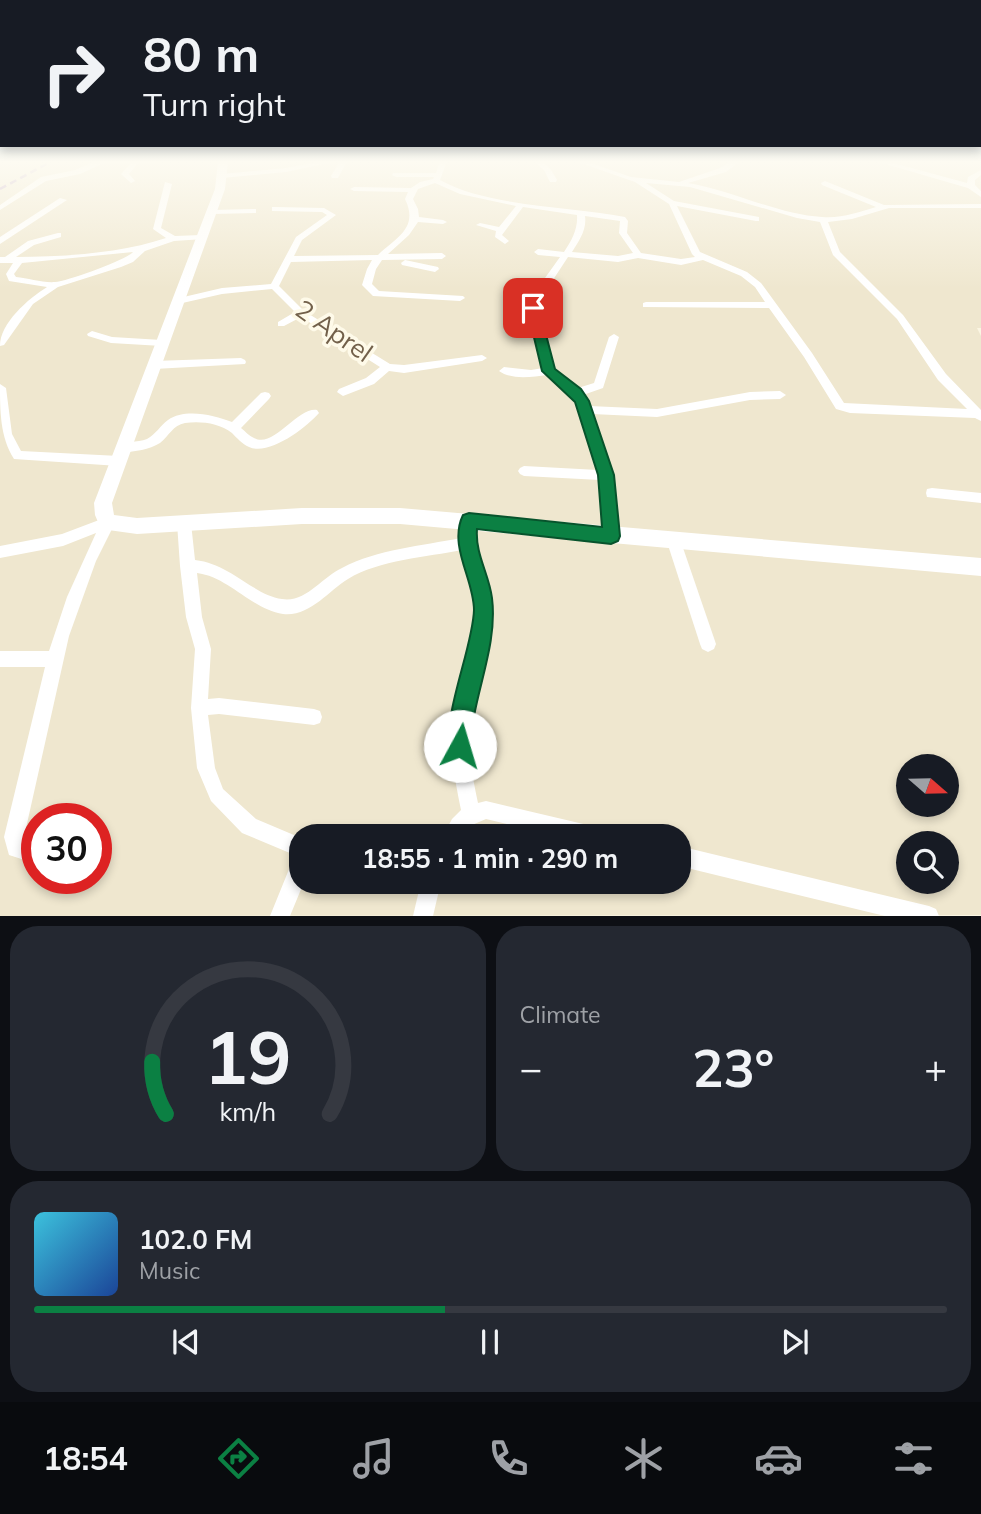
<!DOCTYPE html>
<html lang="en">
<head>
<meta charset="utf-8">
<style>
  :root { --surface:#171b24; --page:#242831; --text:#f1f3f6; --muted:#9ea1a6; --line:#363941; --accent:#0b8043 }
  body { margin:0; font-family:Mulish,sans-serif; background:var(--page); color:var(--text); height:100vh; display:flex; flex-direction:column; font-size:26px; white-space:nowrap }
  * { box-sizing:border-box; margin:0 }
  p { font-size:23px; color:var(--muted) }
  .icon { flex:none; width:38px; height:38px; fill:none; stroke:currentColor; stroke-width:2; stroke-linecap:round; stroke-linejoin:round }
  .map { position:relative; height:916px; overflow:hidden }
  .sheet { display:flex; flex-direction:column; gap:10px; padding:10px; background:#0d0f14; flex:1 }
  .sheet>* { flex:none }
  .top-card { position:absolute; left:0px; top:0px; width:982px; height:147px; box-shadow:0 4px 10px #0003; background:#171b24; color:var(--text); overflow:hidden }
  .needle { width:46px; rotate:110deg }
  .tools { position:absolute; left:896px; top:754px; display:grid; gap:14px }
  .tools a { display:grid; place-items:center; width:63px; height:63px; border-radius:50%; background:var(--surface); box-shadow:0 4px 10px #0003; font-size:35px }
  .speed { position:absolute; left:21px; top:803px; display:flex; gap:14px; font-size:35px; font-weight:700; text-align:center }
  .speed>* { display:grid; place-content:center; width:91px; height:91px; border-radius:50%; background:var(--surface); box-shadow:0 4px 10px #0003; line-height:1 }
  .speed .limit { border:10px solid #d22; background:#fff; color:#111 }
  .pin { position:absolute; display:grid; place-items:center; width:60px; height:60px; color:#fff; margin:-30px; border-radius:14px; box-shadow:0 4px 10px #0006 }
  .me { position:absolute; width:77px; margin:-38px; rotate:6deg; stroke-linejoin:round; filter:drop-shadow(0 0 5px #0008) }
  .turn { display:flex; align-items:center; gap:24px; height:147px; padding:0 28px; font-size:32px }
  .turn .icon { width:91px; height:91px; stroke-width:2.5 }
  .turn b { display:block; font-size:49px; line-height:60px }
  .big { font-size:52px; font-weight:700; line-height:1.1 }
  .sheet .widget { flex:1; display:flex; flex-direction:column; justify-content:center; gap:10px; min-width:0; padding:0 24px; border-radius:28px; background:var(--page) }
  .sheet .dial { align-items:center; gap:0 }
  .dial svg { height:182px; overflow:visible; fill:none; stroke:var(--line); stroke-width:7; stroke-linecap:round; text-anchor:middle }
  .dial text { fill:var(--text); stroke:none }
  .song { display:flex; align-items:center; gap:21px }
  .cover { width:84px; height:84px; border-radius:10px; background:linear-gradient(135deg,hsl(190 70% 55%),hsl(220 70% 35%)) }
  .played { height:7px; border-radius:4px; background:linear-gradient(90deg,var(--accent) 45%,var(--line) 45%) }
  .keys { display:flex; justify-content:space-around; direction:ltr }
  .heat { display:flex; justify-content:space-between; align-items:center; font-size:38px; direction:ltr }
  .sheet .tiles { flex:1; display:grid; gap:10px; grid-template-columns:1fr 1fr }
  .widget:last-child { grid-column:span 2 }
  .trip { position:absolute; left:289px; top:824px; width:402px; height:70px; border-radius:28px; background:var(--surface); box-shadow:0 4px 10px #0003; font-weight:700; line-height:70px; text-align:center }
  .tabs { display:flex; height:112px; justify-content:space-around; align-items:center; background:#090b0e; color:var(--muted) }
  .tabs .icon { width:49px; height:49px }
  .tabs .current { color:var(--accent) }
  .tabs b { font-size:32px; color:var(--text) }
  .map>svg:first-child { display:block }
</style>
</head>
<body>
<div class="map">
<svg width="981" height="916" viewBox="0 0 981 916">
  <rect width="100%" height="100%" fill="#fbf6e3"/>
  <!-- residential -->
  <path fill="#efe7cf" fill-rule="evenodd" d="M0,161H981V328H977L981,336V915L0,916ZM908,766H947V805H908ZM37,819H96V878H37ZM301,836H679V882H301ZM908,844H947V882H908Z"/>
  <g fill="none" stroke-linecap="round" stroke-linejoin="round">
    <!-- street -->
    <g fill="#fff" fill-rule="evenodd">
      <polygon points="96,161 157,161 154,163 138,163 129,174 135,181 131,183 121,174 131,163 104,163 80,174 46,181 0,210 0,205 41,177 75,170"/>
      <polygon points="323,161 338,161 286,172 222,178 218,176 222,174 286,168"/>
      <polygon points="340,161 347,161 338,178 332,178 331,176"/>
      <path d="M440,161H447L440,180C488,207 570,206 625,217L628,221L627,233L641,253L681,259L695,257L692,254L669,204L635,182L575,161H585L631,177L679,182L720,168L732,161H740L726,172L688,183C731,190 779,215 822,217C840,219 859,212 876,207L822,185L821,183L825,181L884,205L981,204V208H889L852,219L828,222L840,252L903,315L946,374L981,410V421L975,418L850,413L836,409L804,357L769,308L643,307V303L646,302H765L755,287L741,276L703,260L681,265L638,258L618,262L568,257L545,292L538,308L554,369L578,388L594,383L609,337L614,334L619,337L603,388L583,395L589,406L657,409L750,392L780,391L786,395L780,399L750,400L657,417L592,414L612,475L618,536L616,540L611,542L606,540L604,536L600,480L524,476L520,474L518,471L520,468L524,466L598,470L577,402L572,396L547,375C532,377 511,380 499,371L504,367L531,370L543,368L528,308L535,292L560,257L538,255L534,252L538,249L564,252C572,240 578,229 577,215L523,207L502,235L509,241L505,244L495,237L496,231L476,225L480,223L499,227L516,206L460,194L435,183L418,189L413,199L418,209L419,217L443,220L447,222L443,224L418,222L409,235L388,254L442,253L446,256L442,259L382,260L376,269L372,284L379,291L463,296L465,298L460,301L373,296L362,285L367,269L372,260L291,262L279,286L304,311L390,364L404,365L482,355L487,358L482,361L404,373L389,371L374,384L343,396L337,392L339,389L366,378L380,367L301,317L284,326H278V322L295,312L272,289L222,294L178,304L173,301L175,299L222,288L271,284L296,237L327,215L322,212L272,211V207H275L324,208L336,215L302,240L294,256L378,255C397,237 419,228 405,199L408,192L354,191L350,189L354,187L411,188L420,182L433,179L434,177H396L392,175L393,173H436ZM646,183L690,187L797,218L820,222L833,255L897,319L938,380L967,409L844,403L812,353L761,283L747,272L700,252L677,206L756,221H759V217L674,201ZM585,216L620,221L619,233L633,253L618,256L572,252C579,241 587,230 585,216Z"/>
      <path d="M534,161C547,161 551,169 557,180L556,182H550L544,170Z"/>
      <polygon points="875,161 886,161 967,183 968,177 981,170 981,175 975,180 975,185 981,191 981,197 968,188"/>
      <path d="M165,182L172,184L161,228L175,236L201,235L205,237L204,239L174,241L145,251L133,262L121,267L58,287L33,304L4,345L0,346C0,323 28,299 47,287L9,281L6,274L13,263H0V257H5L28,241L58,233H61V237L34,245L16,257C63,257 122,253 166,238L153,229ZM133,252C124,261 68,281 55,282C43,283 28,278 16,277L14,274L22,263Z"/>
      <polygon points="60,198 67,200 0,244 0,237"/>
      <polygon points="253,209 256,209 256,213 212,214 208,212 212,210"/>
      <polygon points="405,260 438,267 439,269 435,272 402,265 401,263"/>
      <polygon points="92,331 112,337 162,340 167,343 162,346 111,343 88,336 87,334"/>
      <polygon points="241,358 245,360 246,362 245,364 154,369 149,365 154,361"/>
      <path d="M0,384L6,388L12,434L21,451L119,456L123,458L125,461L123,464L119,466L14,459C0,437 0,411 0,384Z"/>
      <path d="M265,392L269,393L271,396L269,399L241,428C245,431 249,436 254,438C274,449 297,407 317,410L319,413C306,428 269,456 249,447C242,444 237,438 232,433C219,423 201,421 185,423C173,425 169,436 160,443C149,450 135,451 123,453L117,448C124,440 137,443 147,439C156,434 160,426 168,420C185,408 214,415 232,422L261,393Z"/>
      <polygon points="932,488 981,493 981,503 927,497 926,493 927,489"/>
      <path d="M469,515L474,517C477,526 473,534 474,543C477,567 492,587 491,611C491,647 477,682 471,717C467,745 472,776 478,803L486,801L596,827L603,829L605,836H558L486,819L472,825L462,836H443L452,819L461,810C455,781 449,750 454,719C459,682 478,645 476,608C475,588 468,569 462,550C427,557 379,560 348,579C328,591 310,617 283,614C251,609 229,577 197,573L202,617L211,649L208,699L219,698L314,709L320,711L322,717L320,723L314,725L219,714L208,715L215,768L223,789L256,819L301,838V882H304L290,916H270L294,857L297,856L242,833L211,801L197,768L191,708L195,649L186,617L180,566L177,523L179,519L184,517L189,519L191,523L195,560C231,564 253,595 282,599C306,603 322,577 342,568C378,549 421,546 461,538L464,517Z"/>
      <polygon points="107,517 113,519 115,523 96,561 69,636 24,837 24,841 37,844 37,864 9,855 4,837 45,667 0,667 0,651 49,651 67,597 96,533 63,546 0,558 0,546 62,534"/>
      <polygon points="674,536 679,538 681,542 716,644 714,649 708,652 702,649 700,644 667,542 669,538"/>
      <polygon points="679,846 929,906 936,909 939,916 885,916 679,866"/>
      <polygon points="421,882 441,882 433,916 413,916"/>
    </g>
    <!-- secondary -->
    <polygon fill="#fff" fill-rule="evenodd" points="218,161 228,161 225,189 112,503 114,515 137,518 302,508 400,508 981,558 981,576 400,524 302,524 137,534 101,529 95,515 94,503 206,212 215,189"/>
    <!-- rail -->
    <polyline stroke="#bba2c3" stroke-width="2.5" stroke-dasharray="7 4.5" stroke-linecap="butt" points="0,189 52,161"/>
  </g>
  <!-- sky -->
  <linearGradient id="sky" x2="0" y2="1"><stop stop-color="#95c1e6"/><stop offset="0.56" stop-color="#fdfbf2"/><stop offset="1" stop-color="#fdfbf2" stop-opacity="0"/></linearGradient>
  <rect width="981" height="289" fill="url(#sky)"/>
  <!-- route -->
  <path fill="#0b8043" stroke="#07532c" stroke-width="2" d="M533,305L539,308L555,369L581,389L589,401L614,475L620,536L618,541L611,544L477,529C475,554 489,574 492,598C497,638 481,678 474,716C471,729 473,742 468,754L460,757L452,754C439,722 473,649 474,610C474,579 448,546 463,515L469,513L602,527L598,475L575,402L542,371L527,308Z"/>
  <g text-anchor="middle" stroke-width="7" stroke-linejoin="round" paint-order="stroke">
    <!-- street labels -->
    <g font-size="26" fill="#72604a" stroke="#fefae9">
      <text transform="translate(334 331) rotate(35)" y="9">2 Aprel</text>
    </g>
  </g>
</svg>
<div class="tools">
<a><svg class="needle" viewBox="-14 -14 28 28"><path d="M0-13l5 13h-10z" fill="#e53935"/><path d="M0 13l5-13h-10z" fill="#9ea1a6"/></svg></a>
<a><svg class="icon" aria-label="search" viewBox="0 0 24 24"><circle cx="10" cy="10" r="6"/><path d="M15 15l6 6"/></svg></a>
</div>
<div class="speed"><div class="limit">30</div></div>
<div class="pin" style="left:533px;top:308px;background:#d93025"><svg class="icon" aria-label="arrive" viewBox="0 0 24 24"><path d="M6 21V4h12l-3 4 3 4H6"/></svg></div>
<svg class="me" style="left:460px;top:746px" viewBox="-20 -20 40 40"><circle r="19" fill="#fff"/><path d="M0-13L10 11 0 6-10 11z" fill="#0b8043"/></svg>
<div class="trip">18:55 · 1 min · 290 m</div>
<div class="top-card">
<div class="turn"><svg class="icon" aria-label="right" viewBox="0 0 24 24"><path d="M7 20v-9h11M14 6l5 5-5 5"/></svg><div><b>80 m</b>Turn right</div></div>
</div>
</div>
<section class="sheet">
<div class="tiles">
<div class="widget dial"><svg viewBox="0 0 100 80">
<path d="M14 69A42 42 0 1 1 86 69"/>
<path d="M14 69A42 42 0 0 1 8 46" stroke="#0b8043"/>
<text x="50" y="56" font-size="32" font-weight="700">19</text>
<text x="50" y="72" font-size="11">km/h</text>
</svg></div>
<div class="widget"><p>Climate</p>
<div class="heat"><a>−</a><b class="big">23°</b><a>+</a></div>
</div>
<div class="widget">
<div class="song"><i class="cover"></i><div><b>102.0 FM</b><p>Music</p></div></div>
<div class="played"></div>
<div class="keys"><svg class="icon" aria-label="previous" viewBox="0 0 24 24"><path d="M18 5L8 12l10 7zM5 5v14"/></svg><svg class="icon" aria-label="pause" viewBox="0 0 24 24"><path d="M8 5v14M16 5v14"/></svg><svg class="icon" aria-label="next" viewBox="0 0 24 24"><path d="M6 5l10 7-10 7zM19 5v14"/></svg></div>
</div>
</div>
</section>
<nav class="tabs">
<b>18:54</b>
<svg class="icon current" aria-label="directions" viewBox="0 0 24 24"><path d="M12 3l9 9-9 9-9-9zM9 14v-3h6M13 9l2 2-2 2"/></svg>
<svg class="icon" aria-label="music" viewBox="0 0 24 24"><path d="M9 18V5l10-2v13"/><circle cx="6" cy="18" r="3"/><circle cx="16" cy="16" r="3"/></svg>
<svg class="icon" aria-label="phone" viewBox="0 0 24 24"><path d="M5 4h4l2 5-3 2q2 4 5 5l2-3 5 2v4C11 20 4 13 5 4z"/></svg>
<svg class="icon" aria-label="climate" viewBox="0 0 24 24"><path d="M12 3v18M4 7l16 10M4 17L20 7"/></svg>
<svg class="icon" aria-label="car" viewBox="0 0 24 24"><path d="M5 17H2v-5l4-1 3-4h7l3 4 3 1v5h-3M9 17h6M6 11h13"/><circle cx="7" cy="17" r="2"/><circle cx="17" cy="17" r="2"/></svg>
<svg class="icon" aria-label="filters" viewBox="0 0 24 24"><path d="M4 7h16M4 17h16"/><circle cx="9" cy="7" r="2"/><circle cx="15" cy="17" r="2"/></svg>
</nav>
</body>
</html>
